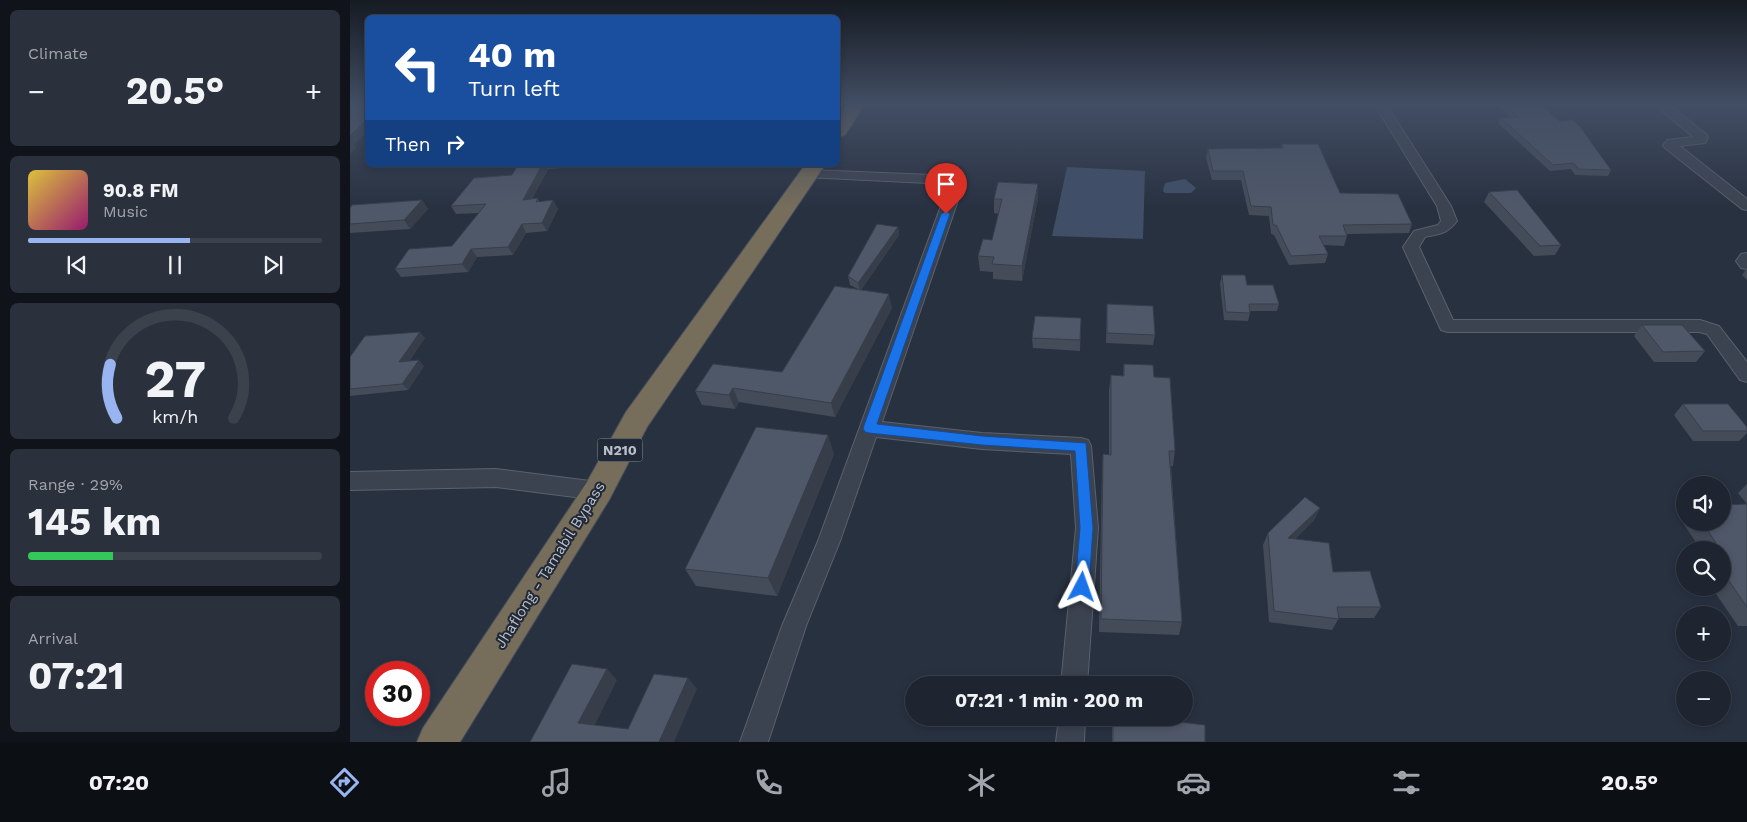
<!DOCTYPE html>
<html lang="en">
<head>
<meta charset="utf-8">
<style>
  :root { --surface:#1e2530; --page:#2b313c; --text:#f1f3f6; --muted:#a1a5ab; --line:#3c424c; --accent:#98b5f1 }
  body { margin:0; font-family:"Work Sans",sans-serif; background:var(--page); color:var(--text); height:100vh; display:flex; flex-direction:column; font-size:19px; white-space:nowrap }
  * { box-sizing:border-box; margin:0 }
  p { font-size:16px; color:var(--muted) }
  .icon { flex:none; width:28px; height:28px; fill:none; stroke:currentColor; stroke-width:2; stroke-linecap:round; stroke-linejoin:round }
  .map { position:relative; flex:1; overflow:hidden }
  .side { display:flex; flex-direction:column; gap:10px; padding:10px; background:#10141a; width:350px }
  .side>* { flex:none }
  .banner { position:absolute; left:15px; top:15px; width:475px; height:152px; border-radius:8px; box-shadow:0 2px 8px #0003,0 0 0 1px var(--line); background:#1a4fa0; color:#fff; overflow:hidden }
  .controls { position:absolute; left:1326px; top:476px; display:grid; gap:10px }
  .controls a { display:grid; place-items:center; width:55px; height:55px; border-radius:50%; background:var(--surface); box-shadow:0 2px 8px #0003,0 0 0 1px var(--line); font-size:25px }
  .speed { position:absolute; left:15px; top:661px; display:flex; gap:10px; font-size:25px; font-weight:700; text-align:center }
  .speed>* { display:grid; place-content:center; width:65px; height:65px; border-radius:50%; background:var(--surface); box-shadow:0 2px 8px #0003,0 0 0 1px var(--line); line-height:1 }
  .speed .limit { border:8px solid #d22; background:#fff; color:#111 }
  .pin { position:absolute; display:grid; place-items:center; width:42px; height:42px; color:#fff; margin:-51px -21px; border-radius:50% 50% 50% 0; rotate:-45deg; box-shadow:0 0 5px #0007 }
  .pin .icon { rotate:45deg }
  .me { position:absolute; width:55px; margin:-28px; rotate:4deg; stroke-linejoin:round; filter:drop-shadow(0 0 4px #0008) }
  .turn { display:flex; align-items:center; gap:18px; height:105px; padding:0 20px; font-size:22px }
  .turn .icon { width:65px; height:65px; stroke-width:2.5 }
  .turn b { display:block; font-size:35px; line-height:42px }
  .then { display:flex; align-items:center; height:48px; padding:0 20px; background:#0003; gap:10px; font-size:19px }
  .big { font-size:38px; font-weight:700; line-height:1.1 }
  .side .widget { flex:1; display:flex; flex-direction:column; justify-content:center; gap:8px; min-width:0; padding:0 18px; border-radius:8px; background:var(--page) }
  .side .dial { align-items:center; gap:0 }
  .dial svg { height:130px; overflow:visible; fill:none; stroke:var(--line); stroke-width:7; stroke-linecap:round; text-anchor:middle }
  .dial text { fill:var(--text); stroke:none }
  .song { display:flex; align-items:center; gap:15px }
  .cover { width:60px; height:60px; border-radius:8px; background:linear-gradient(135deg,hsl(50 70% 55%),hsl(320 70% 35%)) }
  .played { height:5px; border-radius:2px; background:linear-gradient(90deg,var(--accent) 55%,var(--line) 55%) }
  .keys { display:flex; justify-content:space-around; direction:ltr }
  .heat { display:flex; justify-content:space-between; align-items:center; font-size:28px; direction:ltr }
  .charge { height:8px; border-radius:4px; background:linear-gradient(90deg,#34c759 29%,var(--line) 0) }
  .trip { position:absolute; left:555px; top:676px; width:288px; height:50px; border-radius:25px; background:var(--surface); box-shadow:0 2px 8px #0003,0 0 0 1px var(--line); font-weight:700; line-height:50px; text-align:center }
  .tabs { display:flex; height:80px; justify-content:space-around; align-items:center; background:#0c0f13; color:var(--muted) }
  .tabs .icon { width:35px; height:35px }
  .tabs .on { color:var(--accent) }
  .tabs b { font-size:22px; color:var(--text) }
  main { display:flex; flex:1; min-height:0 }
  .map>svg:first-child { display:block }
</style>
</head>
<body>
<main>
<section class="side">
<div class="widget"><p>Climate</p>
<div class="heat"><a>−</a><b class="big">20.5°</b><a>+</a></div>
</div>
<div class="widget">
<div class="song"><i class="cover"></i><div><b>90.8 FM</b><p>Music</p></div></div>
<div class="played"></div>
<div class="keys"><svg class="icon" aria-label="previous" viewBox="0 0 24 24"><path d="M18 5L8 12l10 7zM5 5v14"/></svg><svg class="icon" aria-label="pause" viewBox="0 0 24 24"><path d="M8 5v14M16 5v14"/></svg><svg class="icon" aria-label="next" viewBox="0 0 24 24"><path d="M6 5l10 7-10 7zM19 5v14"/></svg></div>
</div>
<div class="widget dial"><svg viewBox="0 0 100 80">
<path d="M14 69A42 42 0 1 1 86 69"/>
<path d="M14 69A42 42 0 0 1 10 36" stroke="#98b5f1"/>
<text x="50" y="56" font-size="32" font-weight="700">27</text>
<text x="50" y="72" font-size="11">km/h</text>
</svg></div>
<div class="widget"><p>Range · 29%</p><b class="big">145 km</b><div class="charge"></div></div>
<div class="widget"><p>Arrival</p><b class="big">07:21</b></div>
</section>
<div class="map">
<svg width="1397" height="742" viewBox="0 0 1397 742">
  <rect width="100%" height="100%" fill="#283140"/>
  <!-- water -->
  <g fill="#404e68">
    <polygon points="717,167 795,171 793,239 702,236"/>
    <polygon points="835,179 846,188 841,193 815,193 813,191 815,183"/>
  </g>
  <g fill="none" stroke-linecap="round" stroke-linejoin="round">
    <!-- street casing -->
    <g stroke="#5a616e" stroke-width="2">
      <g id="street">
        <path d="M1024,104H1036L1101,206L1107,221C1097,234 1090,234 1075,237L1069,247L1103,320H1350L1369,326L1397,362V382L1390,380L1357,334L1349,332H1097L1091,330L1053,247L1064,231L1088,225L1091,221L1087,206Z"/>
        <polygon points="1304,104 1318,104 1356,134 1358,137 1355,143 1330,146 1397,199 1397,210 1392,209 1315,148 1313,145 1317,140 1343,137"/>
        <polygon points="459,170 608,176 613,177 615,180 532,422 632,433 731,438 738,440 741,446 748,528 737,685 711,685 726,528 721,454 632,449 526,437 490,541 456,626 418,742 390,742 432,626 468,541 599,184 454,177 452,174 454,171"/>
        <polygon points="1397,253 1397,269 1391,268 1386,261 1391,254"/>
        <polygon points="146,469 248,482 256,485 259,491 256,497 248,500 146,487 0,490 0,472"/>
        <polygon points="709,718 735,718 734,742 706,742"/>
      </g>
    </g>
    <!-- highway casing -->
    <g stroke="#474e5b" stroke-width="2">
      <g id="highway">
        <polygon points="497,104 515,104 495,135 488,137 488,118"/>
        <polygon points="455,165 475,165 297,427 259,500 110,742 67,742 73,728 237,482 276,412"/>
      </g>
    </g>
    <!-- street -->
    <use href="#street" fill="#3c4350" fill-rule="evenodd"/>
    <!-- highway -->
    <use href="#highway" fill="#766d5a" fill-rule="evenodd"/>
  </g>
  <!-- wall -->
  <g fill="#444c5a">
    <polygon points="1146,104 1190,104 1261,170 1258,176 1225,175 1221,169 1200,171 1148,123 1151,118 1160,117"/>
    <polygon points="932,144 990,193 1062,224 1059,233 996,234 997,236 994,246 973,245 978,254 975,263 939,265 924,235 921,234 919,216 899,215 891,180 862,180 856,158 858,149 931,148"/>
    <polygon points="168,165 214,165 213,168 198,169 182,199 188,198 189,202 203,200 208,209 197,231 176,233 163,255 127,257 118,272 51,277 45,269 102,246 129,213 106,214 101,206 162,175"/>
    <polygon points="1139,192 1211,245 1205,255 1184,256 1134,202"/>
    <polygon points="688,198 672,281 643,279 643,272 630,271 628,256 642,240 649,214 644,213 644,199"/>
    <polygon points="72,200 78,209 60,229 0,233 0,208"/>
    <polygon points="548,227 549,235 511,290 542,308 485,417 389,402 385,409 352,405 345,391 432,372 508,289 500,285 498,276"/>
    <polygon points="1397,268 1397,280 1392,275"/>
    <polygon points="872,275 897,285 929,304 927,311 900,311 900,313 898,321 874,320 870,283"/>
    <polygon points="757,304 805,335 803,345 756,343"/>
    <polygon points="731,318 730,351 683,348 682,338"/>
    <polygon points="1292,325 1355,351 1346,362 1304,362 1284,336"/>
    <polygon points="75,338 59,361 74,366 58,390 0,396 0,357"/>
    <polygon points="774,364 804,377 825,451 823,466 821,466 832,622 829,635 749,632 752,469 753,454 759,455 759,390 761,375 773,376"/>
    <polygon points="1333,404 1397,427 1397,433 1389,441 1343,441 1324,415"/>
    <polygon points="484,454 427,596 346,586 335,569"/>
    <polygon points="1397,484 1397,626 1388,626 1362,588 1372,588 1372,550 1345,550 1349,547 1329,517 1335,511 1335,522 1372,522 1397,504 1388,493"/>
    <polygon points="970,508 964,520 945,539 983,572 1031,607 1024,618 989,618 982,630 919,622 913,545 918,533"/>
    <polygon points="762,718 804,718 804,719 855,742 762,742"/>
  </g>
  <!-- shaded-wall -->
  <g fill="#373e4a">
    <polygon points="18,118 18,131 4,145 6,148 0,155 0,136"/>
    <polygon points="192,165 196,165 198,169 177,208 173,200"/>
    <polygon points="688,184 688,198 672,281 672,266"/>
    <polygon points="72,200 78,209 60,229 54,220"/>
    <polygon points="203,200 208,209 197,231 192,223"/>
    <polygon points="172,224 176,233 163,255 158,247"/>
    <polygon points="548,227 549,235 510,291 508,283"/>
    <polygon points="121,249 127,257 118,272 112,264"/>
    <polygon points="539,294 542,308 485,417 481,403"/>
    <polygon points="70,332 75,338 55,368 49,362"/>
    <polygon points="69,360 74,366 58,390 52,384"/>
    <polygon points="383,388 389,402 385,409 379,395"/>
    <polygon points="478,435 484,454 427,596 418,578"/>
    <polygon points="970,508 964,520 933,550 938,538"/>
    <polygon points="257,669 267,680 241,733 228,723"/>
    <polygon points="338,678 347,689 324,742 309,742"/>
  </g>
  <!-- building -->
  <g fill="#4f5869" stroke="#373e4a">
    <polygon points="0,104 18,104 18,118 0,136"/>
    <polygon points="1154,104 1190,104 1209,121 1223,120 1231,128 1261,170 1228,169 1224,163 1203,165 1151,118 1168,117"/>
    <polygon points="932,144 968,144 990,193 1048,194 1062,224 993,225 997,236 969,236 978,254 941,256 926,225 923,225 921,207 901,206 893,171 863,171 858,149 933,148"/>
    <polygon points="168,165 192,165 173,200 188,198 186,202 203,200 192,223 172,224 158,247 121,249 112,264 45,269 59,249 102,246 136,204 101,206 124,178 162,175"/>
    <polygon points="648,182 688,184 672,266 642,264 644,257 628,256 633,239 642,240 652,199 644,199"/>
    <polygon points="1167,190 1211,245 1190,246 1139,192"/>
    <polygon points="72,200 54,220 0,224 0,208 2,205"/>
    <polygon points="527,224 548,227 508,283 498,276"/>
    <polygon points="872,275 895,275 897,285 923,285 929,304 899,304 900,313 876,312"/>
    <polygon points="485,286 539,294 481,403 383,388 379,395 345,391 363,364 432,372"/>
    <polygon points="757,304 803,306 805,335 757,333"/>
    <polygon points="685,316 731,318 730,340 682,338"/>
    <polygon points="1292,325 1332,325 1355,351 1313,352"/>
    <polygon points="70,332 49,362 69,360 52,384 0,389 0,357 15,336"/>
    <polygon points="774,364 803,365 804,377 820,378 825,451 819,451 832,622 751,619 753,454 761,455 761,375 774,376"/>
    <polygon points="1333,404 1378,404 1397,427 1397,431 1353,431"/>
    <polygon points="406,427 478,435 418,578 335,569"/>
    <polygon points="955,497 970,508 938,538 979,543 983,572 1020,571 1031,607 987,607 989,619 924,611 918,533"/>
    <polygon points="1397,504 1397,607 1372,571 1372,550 1358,550 1353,543 1366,543 1352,522 1372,522 1372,505"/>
    <polygon points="222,664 257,669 228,723 278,729 304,674 338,678 309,742 180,742"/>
    <polygon points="763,718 804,718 804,719 855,725 855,742 763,742"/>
  </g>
  <!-- sky -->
  <linearGradient id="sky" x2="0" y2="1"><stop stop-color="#161b23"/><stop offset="0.5" stop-color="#424e64"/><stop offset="1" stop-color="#424e64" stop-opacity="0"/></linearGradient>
  <rect width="1397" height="208" fill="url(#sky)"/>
  <!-- route -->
  <polygon fill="#1a73e8" stroke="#114b97" points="596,211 600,214 527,424 632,436 736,443 743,528 739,587 737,592 732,593 727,592 725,587 730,528 725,451 632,445 519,433 515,432 513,428 591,214"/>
  <g text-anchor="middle" stroke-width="4" stroke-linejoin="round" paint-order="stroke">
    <!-- shield labels -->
    <rect fill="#212836" stroke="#8b929e" stroke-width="1" x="247.5" y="438.5" width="45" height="23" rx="4"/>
    <g font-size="14" font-weight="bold" fill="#b9bfca">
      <text x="270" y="455">N210</text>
    </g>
    <!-- street labels -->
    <g font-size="15" fill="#b9bfca" stroke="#212836">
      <text transform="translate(200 565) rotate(-58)" y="5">Jhaflong - Tamabil Bypass</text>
    </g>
  </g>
</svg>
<div class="controls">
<a><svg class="icon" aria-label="sound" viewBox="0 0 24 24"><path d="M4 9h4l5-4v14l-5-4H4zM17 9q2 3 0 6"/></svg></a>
<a><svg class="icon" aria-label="search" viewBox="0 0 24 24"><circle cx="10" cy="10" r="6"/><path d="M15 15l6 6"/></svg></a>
<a>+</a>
<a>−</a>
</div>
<div class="speed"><div class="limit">30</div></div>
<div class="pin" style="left:596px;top:214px;background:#d93025"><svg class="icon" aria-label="arrive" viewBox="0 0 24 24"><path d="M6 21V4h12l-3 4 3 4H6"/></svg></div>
<svg class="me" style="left:732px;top:587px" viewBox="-20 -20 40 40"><path d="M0-17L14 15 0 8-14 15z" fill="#1a73e8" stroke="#fff" stroke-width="4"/></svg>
<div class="trip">07:21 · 1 min · 200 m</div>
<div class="banner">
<div class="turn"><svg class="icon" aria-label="left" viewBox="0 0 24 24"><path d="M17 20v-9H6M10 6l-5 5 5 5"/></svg><div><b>40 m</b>Turn left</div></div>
<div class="then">Then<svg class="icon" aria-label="right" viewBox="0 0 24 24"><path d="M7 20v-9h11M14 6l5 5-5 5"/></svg></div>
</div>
</div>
</main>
<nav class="tabs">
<b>07:20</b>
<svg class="icon on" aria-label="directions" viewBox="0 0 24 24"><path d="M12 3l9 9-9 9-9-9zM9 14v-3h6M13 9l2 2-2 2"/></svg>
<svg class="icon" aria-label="music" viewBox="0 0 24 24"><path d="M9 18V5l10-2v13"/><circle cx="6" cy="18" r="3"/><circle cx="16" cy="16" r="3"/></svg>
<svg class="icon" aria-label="phone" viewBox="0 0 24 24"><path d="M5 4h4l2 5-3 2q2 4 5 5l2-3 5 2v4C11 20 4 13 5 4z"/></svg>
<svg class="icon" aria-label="climate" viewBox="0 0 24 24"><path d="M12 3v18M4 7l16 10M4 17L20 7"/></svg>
<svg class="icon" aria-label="car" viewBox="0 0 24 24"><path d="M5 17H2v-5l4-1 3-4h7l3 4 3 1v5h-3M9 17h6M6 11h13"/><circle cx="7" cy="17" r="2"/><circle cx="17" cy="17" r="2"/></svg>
<svg class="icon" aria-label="filters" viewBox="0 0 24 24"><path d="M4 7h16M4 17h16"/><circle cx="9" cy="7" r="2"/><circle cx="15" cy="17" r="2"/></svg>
<b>20.5°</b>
</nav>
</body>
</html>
